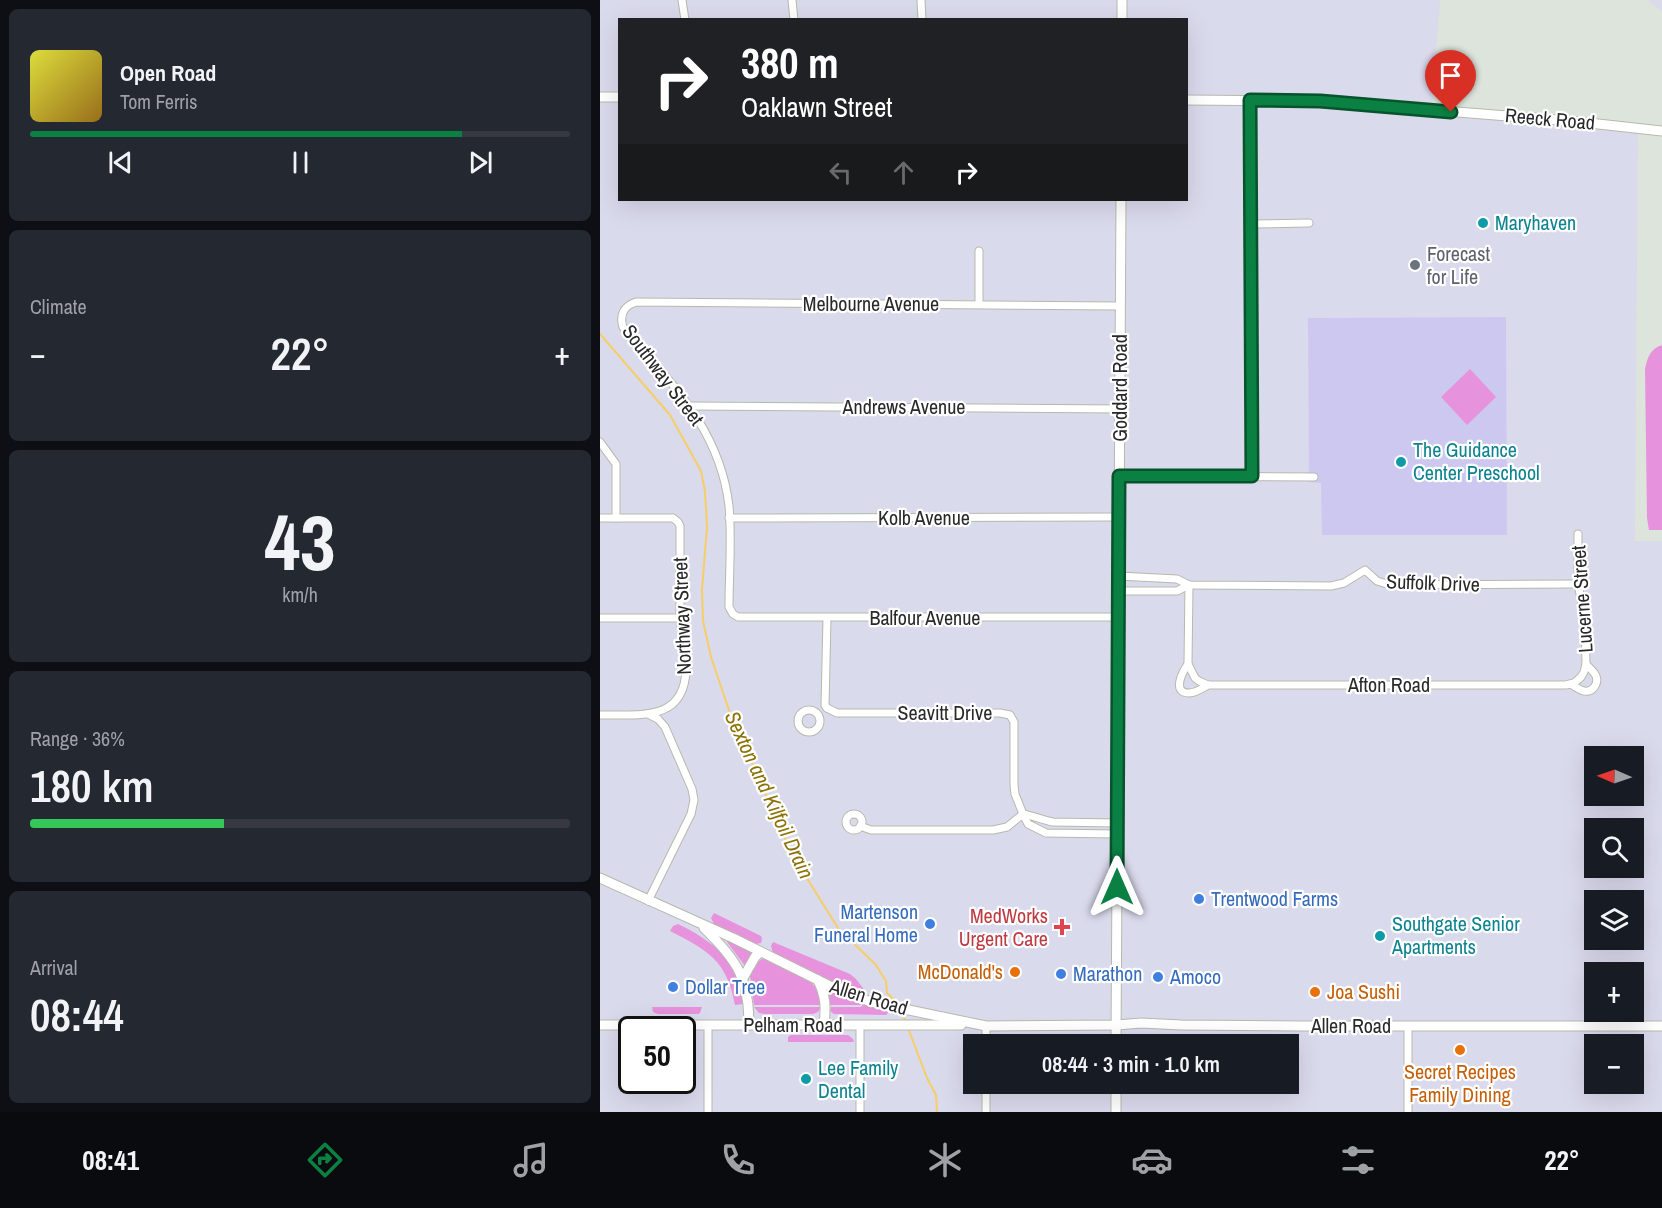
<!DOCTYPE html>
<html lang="en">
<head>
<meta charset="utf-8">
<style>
  :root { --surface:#171b24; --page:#242831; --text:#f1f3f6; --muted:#9ea1a6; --line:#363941; --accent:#0b8043 }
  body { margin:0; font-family:"Archivo Narrow",sans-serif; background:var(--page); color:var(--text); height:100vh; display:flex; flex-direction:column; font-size:22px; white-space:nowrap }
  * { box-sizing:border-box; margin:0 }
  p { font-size:20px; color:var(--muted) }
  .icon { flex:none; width:33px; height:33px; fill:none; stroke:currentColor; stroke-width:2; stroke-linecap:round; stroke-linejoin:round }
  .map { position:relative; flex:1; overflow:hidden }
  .details { display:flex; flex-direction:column; gap:9px; padding:9px; background:#0d0f14; width:600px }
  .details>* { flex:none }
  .hud { position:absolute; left:18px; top:18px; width:570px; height:183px; border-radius:0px; box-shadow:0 6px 24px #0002; background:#202124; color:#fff; overflow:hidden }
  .needle { width:39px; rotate:272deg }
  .controls { position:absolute; left:984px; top:746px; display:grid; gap:12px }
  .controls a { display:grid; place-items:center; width:60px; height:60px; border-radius:0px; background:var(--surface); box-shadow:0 6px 24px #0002; font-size:30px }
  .speed { position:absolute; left:18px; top:1016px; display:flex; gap:12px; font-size:30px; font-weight:700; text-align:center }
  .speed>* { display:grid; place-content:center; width:78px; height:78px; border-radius:50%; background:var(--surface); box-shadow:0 6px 24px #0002; line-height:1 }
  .speed .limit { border:3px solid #111; border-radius:9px; background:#fff; color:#111 }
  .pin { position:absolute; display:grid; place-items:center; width:51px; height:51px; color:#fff; margin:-62px -26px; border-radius:50% 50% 50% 0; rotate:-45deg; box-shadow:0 0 6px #0007 }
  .pin .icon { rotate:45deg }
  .me { position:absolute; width:66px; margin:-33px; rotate:0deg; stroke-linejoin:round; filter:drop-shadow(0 0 4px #0008) }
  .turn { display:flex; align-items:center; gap:21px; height:126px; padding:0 24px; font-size:27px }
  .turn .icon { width:78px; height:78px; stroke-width:2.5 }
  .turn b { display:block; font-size:42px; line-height:51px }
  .lanes { display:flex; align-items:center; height:57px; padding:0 24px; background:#0003; justify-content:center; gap:30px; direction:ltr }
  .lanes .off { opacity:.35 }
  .big { font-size:45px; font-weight:600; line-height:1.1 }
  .details .card { flex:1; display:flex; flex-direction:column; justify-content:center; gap:9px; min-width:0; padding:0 21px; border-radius:9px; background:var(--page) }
  .details .dial { align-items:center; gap:0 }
  .dial b { font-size:78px; line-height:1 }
  .song { display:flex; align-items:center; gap:18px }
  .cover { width:72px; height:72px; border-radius:9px; background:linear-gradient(135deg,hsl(60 70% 55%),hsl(40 70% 35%)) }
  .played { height:6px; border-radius:3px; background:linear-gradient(90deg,var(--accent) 80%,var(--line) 80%) }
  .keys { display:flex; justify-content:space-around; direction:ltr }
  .heat { display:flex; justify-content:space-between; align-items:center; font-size:33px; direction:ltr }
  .charge { height:9px; border-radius:4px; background:linear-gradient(90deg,#34c759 36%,var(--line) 0) }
  .trip { position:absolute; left:363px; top:1034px; width:336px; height:60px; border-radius:0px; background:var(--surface); box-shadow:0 6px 24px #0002; font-weight:600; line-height:60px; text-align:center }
  .tab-bar { display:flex; height:96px; justify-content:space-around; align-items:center; background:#090b0e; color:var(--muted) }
  .tab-bar .icon { width:42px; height:42px }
  .tab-bar .selected { color:var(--accent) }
  .tab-bar b { font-size:27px; color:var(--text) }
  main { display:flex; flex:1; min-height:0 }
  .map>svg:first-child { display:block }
</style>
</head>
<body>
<main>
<section class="details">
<div class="card">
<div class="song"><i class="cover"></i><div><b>Open Road</b><p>Tom Ferris</p></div></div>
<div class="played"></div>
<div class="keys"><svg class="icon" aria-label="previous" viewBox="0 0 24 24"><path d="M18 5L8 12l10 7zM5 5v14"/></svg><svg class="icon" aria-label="pause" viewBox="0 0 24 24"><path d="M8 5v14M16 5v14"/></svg><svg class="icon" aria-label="next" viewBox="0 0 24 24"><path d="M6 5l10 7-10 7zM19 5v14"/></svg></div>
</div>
<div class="card"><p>Climate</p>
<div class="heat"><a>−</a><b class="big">22°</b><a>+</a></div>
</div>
<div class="card dial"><b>43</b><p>km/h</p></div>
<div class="card"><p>Range · 36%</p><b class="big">180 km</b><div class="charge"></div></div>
<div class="card"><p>Arrival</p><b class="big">08:44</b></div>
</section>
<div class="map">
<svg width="1062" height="1112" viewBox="0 0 1062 1112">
  <rect width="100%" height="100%" fill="#dadaed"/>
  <!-- industrial -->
  <polygon fill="#dde4db" points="840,0 1048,0 1062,12 1062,541 1035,541 1038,128 832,111"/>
  <!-- education -->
  <polygon fill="#cdc8f0" points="906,317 907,535 722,535 721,483 709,482 708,318"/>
  <!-- green -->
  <g fill="#e792dd">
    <path d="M1062,345V530H1049L1047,518L1045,369C1047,358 1051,348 1062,345Z"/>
    <polygon points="870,369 896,397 867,425 841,397"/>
    <polygon points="114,913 161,936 162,939 161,943 156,944 114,924 111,918"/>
    <path d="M78,924C111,940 143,963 143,1004L135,1005C127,960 107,950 70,931L73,926Z"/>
    <polygon points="128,940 152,952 145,966 127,942"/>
    <polygon points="173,942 250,974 256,979 266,992 263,995 256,993 173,953 171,946"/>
    <polygon points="164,958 212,983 220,994 221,1005 154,1005 150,976 157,962"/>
    <polygon points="230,990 261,1003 260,1005 230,1005 228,991"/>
    <polygon points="263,1004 287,1011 288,1013 286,1015 234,1014 230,1011 231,1007 261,1007"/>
    <polygon points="52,1007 102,1007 100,1013 98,1014 58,1014 53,1012"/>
    <polygon points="154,1007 221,1007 218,1012 213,1014 165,1014 159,1013"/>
    <polygon points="191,1035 248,1035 253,1039 254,1042 188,1042 188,1037"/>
  </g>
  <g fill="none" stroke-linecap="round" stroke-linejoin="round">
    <!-- stream -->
    <g stroke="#f6ce65" stroke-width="2">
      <polyline points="0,334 70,415 101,471 105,491 107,527 102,589 103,621 111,657 139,740 153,765 183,834 191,850 199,858 208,880 238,928 276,965 286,981 287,993 292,998 298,1001 299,1006"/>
      <polyline points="301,1011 306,1022"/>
      <polyline points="308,1028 327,1078 336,1095 337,1112"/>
    </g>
    <!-- street casing -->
    <g stroke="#b6baaa" stroke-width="9">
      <g id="street">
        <polyline points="82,0 85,20"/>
        <polyline points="192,0 194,20"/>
        <polyline points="321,0 322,20"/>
        <polyline points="650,100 652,476"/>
        <polyline points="651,224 709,223"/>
        <polyline points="379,251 379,304"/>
        <polyline points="89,406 520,409"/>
        <polyline points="0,442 16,464 16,518"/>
        <polyline points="519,476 714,477"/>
        <path d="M0,518H73L78,522L80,526V618L86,670C84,723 38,714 0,715"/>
        <polyline points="129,518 519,517"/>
        <polyline points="518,576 577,579 589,585 731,586 744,583 765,570 777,581 790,585 978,584"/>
        <polyline points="589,585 588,664 595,678 599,681 608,685 966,685 974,683 981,677 984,672 986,664 985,620 978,584 978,534"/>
        <polyline points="519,591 577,591 589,585"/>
        <path d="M518,617H138L133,614L129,607C129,575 132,537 129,506C120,429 71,383 23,327C19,315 24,306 36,302L520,306"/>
        <polyline points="0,618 80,618"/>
        <polyline points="227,618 225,705 227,708"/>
        <path d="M588,664C583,671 571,693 589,693C596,693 603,688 608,685"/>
        <path d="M970,684C975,686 979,690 984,691C992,693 999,684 996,676C994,671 989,668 986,664"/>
        <polyline points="227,708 237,713 400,713 410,715 414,722 414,785 415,794 423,814 407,827 393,830 271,830 260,826"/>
        <circle cx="209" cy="721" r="11"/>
        <circle cx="254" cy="822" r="8"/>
        <path d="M517,834L446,833L428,824L423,814C434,816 443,820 453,822L518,823"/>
        <polyline points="48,901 91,814 94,800 92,789 65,727 58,719 48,714"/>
        <polyline points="260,1025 260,1112"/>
        <polyline points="386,1044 386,1026"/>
        <polyline points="108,1112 108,1025"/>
        <polyline points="386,1112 386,1083"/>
        <polyline points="808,1112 808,1026"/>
      </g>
    </g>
    <!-- secondary casing -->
    <g stroke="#b6baaa" stroke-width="11">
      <g id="secondary">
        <polyline points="522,20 522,0"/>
        <polyline points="0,97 20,97"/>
        <polyline points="586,100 720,101 971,121 1062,131"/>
        <polyline points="0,878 133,938 232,987 256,997 275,1003 386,1026 517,1025 541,1023 581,1025 701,1026 1062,1026"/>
        <path d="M104,928C137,960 149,978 149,1025"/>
        <polyline points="143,978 155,957 160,952"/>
        <path d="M218,980C226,998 226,1006 224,1025"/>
        <polyline points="0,1025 361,1025"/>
        <polyline points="516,1044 521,200"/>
        <polyline points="516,1112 516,1083"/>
      </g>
    </g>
    <!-- street -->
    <use href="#street" stroke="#fff" stroke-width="7"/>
    <!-- secondary -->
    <use href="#secondary" stroke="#fff" stroke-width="9"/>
  </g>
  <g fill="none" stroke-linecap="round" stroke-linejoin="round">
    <!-- route casing -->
    <g stroke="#07532c" stroke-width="15">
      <polyline id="route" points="517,887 519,476 652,476 650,100 720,101 851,112"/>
    </g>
    <!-- route -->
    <use href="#route" stroke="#0b8043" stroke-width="10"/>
  </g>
  <!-- markers -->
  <g fill="#0f9aa8" stroke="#fff" stroke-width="2">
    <circle cx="883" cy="223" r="6"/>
    <circle cx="801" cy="462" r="6"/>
    <circle cx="780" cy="936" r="6"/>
    <circle cx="206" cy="1079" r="6"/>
  </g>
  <circle fill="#6b7280" stroke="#fff" stroke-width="2" cx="815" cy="265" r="6"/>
  <g fill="#3f7fe0" stroke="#fff" stroke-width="2">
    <circle cx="599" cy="899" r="6"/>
    <circle cx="330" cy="924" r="6"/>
    <circle cx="461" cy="974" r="6"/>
    <circle cx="558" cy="977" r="6"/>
    <circle cx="73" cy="987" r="6"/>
  </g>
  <path fill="#e0444e" stroke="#fff" stroke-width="2" d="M459 918h6v6h6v6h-6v6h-6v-6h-6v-6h6z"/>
  <g fill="#e8710a" stroke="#fff" stroke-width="2">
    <circle cx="415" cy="972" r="6"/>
    <circle cx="715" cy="992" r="6"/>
    <circle cx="860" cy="1050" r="6"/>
  </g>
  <g text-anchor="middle" stroke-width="4.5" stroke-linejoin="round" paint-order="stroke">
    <!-- street labels -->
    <g font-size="20" fill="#292929" stroke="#fff">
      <text transform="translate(950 119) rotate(5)" y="7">Reeck Road</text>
      <text x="271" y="311">Melbourne Avenue</text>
      <text transform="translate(63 375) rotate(53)" y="7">Southway Street</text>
      <text transform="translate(520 388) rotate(-90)" y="7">Goddard Road</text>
      <text x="304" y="414">Andrews Avenue</text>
      <text x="324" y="525">Kolb Avenue</text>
      <text transform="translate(833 583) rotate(2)" y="7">Suffolk Drive</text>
      <text transform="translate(982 599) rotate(-94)" y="7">Lucerne Street</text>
      <text transform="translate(82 616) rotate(-92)" y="7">Northway Street</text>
      <text x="325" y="625">Balfour Avenue</text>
      <text x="789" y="692">Afton Road</text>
      <text x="345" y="720">Seavitt Drive</text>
      <text transform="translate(269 997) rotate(17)" y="7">Allen Road</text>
      <text x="193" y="1032">Pelham Road</text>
      <text x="751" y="1033">Allen Road</text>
    </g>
    <!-- culture labels -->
    <g font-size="20" fill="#0d838f" stroke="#fff" text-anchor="start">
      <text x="895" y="230">Maryhaven</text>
      <text x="813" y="457">The Guidance<tspan x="813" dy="23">Center Preschool</tspan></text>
      <text x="792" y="931">Southgate Senior<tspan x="792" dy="23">Apartments</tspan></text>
      <text x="218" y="1075">Lee Family<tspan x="218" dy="23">Dental</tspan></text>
    </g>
    <!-- worship labels -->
    <g font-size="20" fill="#5b616d" stroke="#fff" text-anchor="start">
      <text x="827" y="261">Forecast<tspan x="827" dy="23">for Life</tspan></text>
    </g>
    <!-- shop labels -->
    <g font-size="20" fill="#366cbe" stroke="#fff" text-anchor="start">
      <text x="611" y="906">Trentwood Farms</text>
      <text x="318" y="919" text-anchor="end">Martenson<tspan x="318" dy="23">Funeral Home</tspan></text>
      <text x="473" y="981">Marathon</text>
      <text x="570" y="984">Amoco</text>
      <text x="85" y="994">Dollar Tree</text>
    </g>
    <!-- health labels -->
    <g font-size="20" fill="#be3a42" stroke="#fff" text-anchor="end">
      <text x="448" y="923">MedWorks<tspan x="448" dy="23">Urgent Care</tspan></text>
    </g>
    <!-- food labels -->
    <g font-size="20" fill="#c56008" stroke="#fff" text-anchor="end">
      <text x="403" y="979">McDonald's</text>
      <text x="727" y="999" text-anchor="start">Joa Sushi</text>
      <text x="860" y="1079" text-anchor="middle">Secret Recipes<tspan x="860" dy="23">Family Dining</tspan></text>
    </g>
    <!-- water labels -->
    <g font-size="21" font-style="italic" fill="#8c7206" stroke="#fff">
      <text transform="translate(169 795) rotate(65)" y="7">Sexton and Kilfoil Drain</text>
    </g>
  </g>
</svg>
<div class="controls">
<a><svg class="needle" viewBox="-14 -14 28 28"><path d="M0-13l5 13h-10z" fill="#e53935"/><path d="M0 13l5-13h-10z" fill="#9ea1a6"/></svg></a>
<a><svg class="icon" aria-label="search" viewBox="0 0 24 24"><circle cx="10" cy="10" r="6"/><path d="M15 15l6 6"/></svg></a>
<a><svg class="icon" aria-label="layers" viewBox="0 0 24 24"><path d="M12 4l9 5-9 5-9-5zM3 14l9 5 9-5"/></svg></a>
<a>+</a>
<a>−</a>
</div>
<div class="speed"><div class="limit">50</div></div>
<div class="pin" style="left:851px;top:112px;background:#d93025"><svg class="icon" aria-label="arrive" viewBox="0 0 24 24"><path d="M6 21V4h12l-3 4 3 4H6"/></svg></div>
<svg class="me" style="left:517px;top:887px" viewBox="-20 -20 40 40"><path d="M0-17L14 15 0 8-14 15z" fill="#0b8043" stroke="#fff" stroke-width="4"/></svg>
<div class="trip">08:44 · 3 min · 1.0 km</div>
<div class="hud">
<div class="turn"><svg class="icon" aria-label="right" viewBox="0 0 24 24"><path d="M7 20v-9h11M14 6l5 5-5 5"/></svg><div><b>380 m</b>Oaklawn Street</div></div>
<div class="lanes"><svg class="icon off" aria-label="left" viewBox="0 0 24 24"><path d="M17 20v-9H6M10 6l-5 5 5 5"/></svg><svg class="icon off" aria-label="ahead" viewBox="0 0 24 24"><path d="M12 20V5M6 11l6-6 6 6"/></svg><svg class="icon" aria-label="right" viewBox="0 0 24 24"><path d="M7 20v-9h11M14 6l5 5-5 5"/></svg></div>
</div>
</div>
</main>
<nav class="tab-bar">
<b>08:41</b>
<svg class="icon selected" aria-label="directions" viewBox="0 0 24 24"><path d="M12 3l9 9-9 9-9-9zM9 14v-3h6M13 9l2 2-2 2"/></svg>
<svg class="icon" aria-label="music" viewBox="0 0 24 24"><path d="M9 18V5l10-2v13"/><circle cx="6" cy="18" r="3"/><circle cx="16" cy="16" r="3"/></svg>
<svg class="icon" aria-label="phone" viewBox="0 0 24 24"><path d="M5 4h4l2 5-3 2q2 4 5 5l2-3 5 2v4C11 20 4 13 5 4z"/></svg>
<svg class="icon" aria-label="climate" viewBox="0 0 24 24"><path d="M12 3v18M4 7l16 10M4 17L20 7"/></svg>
<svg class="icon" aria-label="car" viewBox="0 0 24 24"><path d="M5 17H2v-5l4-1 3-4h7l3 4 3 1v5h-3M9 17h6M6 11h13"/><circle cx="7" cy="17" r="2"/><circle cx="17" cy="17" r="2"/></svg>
<svg class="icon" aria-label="filters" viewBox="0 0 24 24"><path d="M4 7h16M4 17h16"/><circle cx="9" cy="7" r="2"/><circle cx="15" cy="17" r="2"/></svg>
<b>22°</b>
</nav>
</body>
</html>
